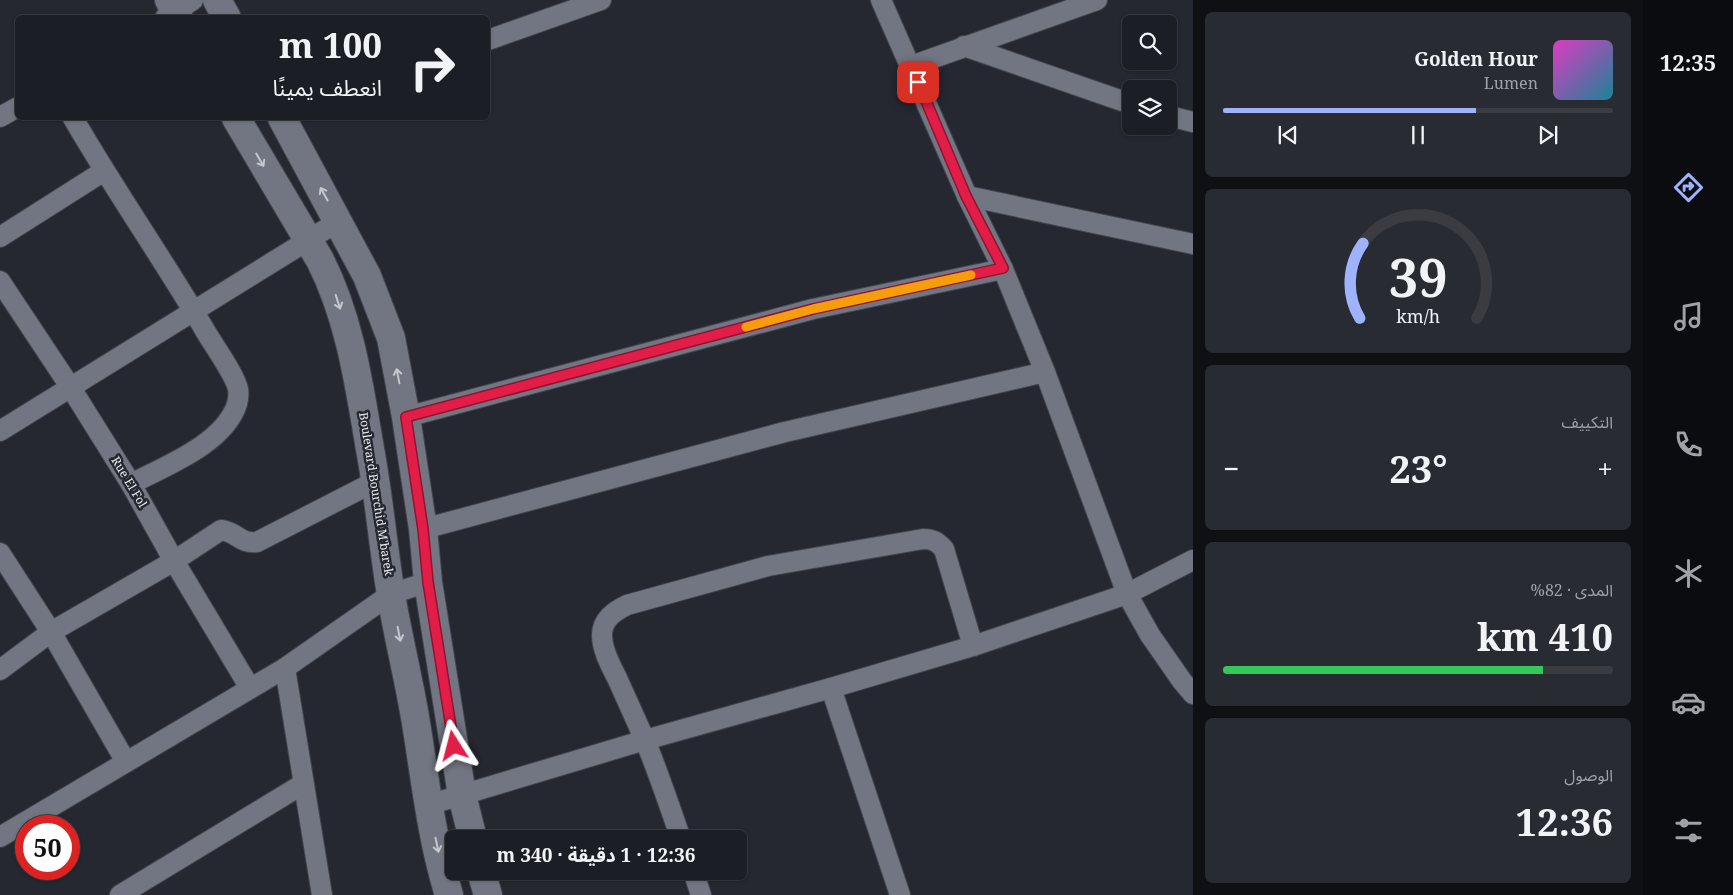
<!DOCTYPE html>
<html lang="ar">
<head>
<meta charset="utf-8">
<style>
  :root { --surface:#1c1e25; --page:#292b32; --text:#f1f3f6; --muted:#a0a2a7; --line:#3a3c42; --accent:#9fb3fd }
  body { margin:0; font-family:"Noto Serif","Noto Sans Arabic",serif; background:var(--page); color:var(--text); direction:rtl; height:100vh; display:flex; flex-direction:column; font-size:19px; white-space:nowrap }
  * { box-sizing:border-box; margin:0 }
  p { font-size:16px; color:var(--muted) }
  .icon { flex:none; width:28px; height:28px; fill:none; stroke:currentColor; stroke-width:2; stroke-linecap:round; stroke-linejoin:round }
  .map { position:relative; flex:1; overflow:hidden; direction:ltr }
  .details { display:flex; flex-direction:column; gap:12px; padding:12px; background:#0f1014; width:450px }
  .details>* { flex:none }
  .top-card { position:absolute; left:15px; top:15px; width:475px; height:105px; border-radius:8px; box-shadow:0 1px 4px #0004,0 0 0 1px var(--line); direction:rtl; background:#1c1e25; color:var(--text); overflow:hidden }
  .tools { position:absolute; left:1122px; top:15px; display:grid; gap:10px }
  .tools a { display:grid; place-items:center; width:55px; height:55px; border-radius:8px; background:var(--surface); box-shadow:0 1px 4px #0004,0 0 0 1px var(--line); font-size:25px }
  .speed { position:absolute; left:15px; top:815px; display:flex; gap:10px; font-size:25px; font-weight:700; text-align:center }
  .speed>* { display:grid; place-content:center; width:65px; height:65px; border-radius:50%; background:var(--surface); box-shadow:0 1px 4px #0004,0 0 0 1px var(--line); line-height:1 }
  .speed .limit { border:8px solid #d22; background:#fff; color:#111 }
  .pin { position:absolute; display:grid; place-items:center; width:42px; height:42px; color:#fff; margin:-21px; border-radius:10px; box-shadow:0 2px 8px #0006 }
  .me { position:absolute; width:55px; margin:-28px; rotate:351deg; stroke-linejoin:round; filter:drop-shadow(0 0 4px #0008) }
  .turn { display:flex; align-items:center; gap:18px; height:105px; padding:0 25px; font-size:22px }
  .turn .icon { width:65px; height:65px; stroke-width:2.5 }
  .turn b { display:block; font-size:35px; line-height:42px }
  .big { font-size:38px; font-weight:700; line-height:1.1 }
  .details .widget { flex:1; display:flex; flex-direction:column; justify-content:center; gap:8px; min-width:0; padding:0 18px; border-radius:8px; background:var(--page) }
  .details .dial { align-items:center; gap:0 }
  .dial svg { height:130px; overflow:visible; fill:none; stroke:var(--line); stroke-width:7; stroke-linecap:round; text-anchor:middle }
  .dial text { fill:var(--text); stroke:none }
  .song { display:flex; align-items:center; gap:15px }
  .cover { width:60px; height:60px; border-radius:8px; background:linear-gradient(135deg,hsl(310 70% 55%),hsl(190 70% 35%)) }
  .played { height:5px; border-radius:2px; background:linear-gradient(90deg,var(--accent) 65%,var(--line) 65%) }
  .keys { display:flex; justify-content:space-around; direction:ltr }
  .heat { display:flex; justify-content:space-between; align-items:center; font-size:28px; direction:ltr }
  .charge { height:8px; border-radius:4px; background:linear-gradient(90deg,#34c759 82%,var(--line) 0) }
  .trip { position:absolute; left:445px; top:830px; width:302px; height:50px; border-radius:8px; background:var(--surface); box-shadow:0 1px 4px #0004,0 0 0 1px var(--line); font-weight:700; line-height:50px; text-align:center; direction:rtl }
  main { display:flex; flex:1; min-height:0 }
  .menu { display:flex; flex-direction:column; width:90px; justify-content:space-around; align-items:center; background:#0b0c0f; color:var(--muted) }
  .menu .icon { width:35px; height:35px }
  .menu .selected { color:var(--accent) }
  .menu b { font-size:22px; color:var(--text) }
  .map>svg:first-child { display:block }
</style>
</head>
<body>
<main>
<nav class="menu">
<b>12:35</b>
<svg class="icon selected" aria-label="directions" viewBox="0 0 24 24"><path d="M12 3l9 9-9 9-9-9zM9 14v-3h6M13 9l2 2-2 2"/></svg>
<svg class="icon" aria-label="music" viewBox="0 0 24 24"><path d="M9 18V5l10-2v13"/><circle cx="6" cy="18" r="3"/><circle cx="16" cy="16" r="3"/></svg>
<svg class="icon" aria-label="phone" viewBox="0 0 24 24"><path d="M5 4h4l2 5-3 2q2 4 5 5l2-3 5 2v4C11 20 4 13 5 4z"/></svg>
<svg class="icon" aria-label="climate" viewBox="0 0 24 24"><path d="M12 3v18M4 7l16 10M4 17L20 7"/></svg>
<svg class="icon" aria-label="car" viewBox="0 0 24 24"><path d="M5 17H2v-5l4-1 3-4h7l3 4 3 1v5h-3M9 17h6M6 11h13"/><circle cx="7" cy="17" r="2"/><circle cx="17" cy="17" r="2"/></svg>
<svg class="icon" aria-label="filters" viewBox="0 0 24 24"><path d="M4 7h16M4 17h16"/><circle cx="9" cy="7" r="2"/><circle cx="15" cy="17" r="2"/></svg>
</nav>
<section class="details">
<div class="widget">
<div class="song"><i class="cover"></i><div><b>Golden Hour</b><p>Lumen</p></div></div>
<div class="played"></div>
<div class="keys"><svg class="icon" aria-label="previous" viewBox="0 0 24 24"><path d="M18 5L8 12l10 7zM5 5v14"/></svg><svg class="icon" aria-label="pause" viewBox="0 0 24 24"><path d="M8 5v14M16 5v14"/></svg><svg class="icon" aria-label="next" viewBox="0 0 24 24"><path d="M6 5l10 7-10 7zM19 5v14"/></svg></div>
</div>
<div class="widget dial"><svg viewBox="0 0 100 80">
<path d="M14 69A42 42 0 1 1 86 69"/>
<path d="M14 69A42 42 0 0 1 16 23" stroke="#9fb3fd"/>
<text x="50" y="56" font-size="32" font-weight="700">39</text>
<text x="50" y="72" font-size="11">km/h</text>
</svg></div>
<div class="widget"><p>التكييف</p>
<div class="heat"><a>−</a><b class="big">23°</b><a>+</a></div>
</div>
<div class="widget"><p>المدى · 82%</p><b class="big">410 km</b><div class="charge"></div></div>
<div class="widget"><p>الوصول</p><b class="big">12:36</b></div>
</section>
<div class="map">
<svg width="1193" height="895" viewBox="0 0 1193 895">
  <rect width="100%" height="100%" fill="#252831"/>
  <g fill="none" stroke-linecap="round" stroke-linejoin="round">
    <!-- minor casing -->
    <g stroke="#42454d" stroke-width="22">
      <g id="minor">
        <polyline points="881,0 967,196 1003,269 1045,372 1127,594 1150,635 1182,681 1193,694"/>
        <polyline points="165,18 193,0"/>
        <polyline points="488,40 601,0"/>
        <polyline points="964,46 1131,104"/>
        <polyline points="911,66 1097,0"/>
        <polyline points="1169,116 1193,122"/>
        <polyline points="0,117 18,107"/>
        <path d="M73,118C114,189 161,256 203,327C211,342 235,374 238,389C239,394 238,400 237,404C224,444 165,466 131,484"/>
        <polyline points="967,196 1193,244"/>
        <polyline points="0,237 104,171"/>
        <polyline points="0,281 71,388 131,484 174,561 250,688"/>
        <polyline points="406,417 813,309 1003,269"/>
        <polyline points="0,431 339,221"/>
        <polyline points="423,529 785,432 1045,372"/>
        <polyline points="0,553 51,632 126,762"/>
        <polyline points="285,668 322,895"/>
        <path d="M0,670L51,632L174,561L221,530C238,532 239,544 257,542L376,481"/>
        <polyline points="831,688 900,895"/>
        <polyline points="428,805 645,740 831,688 973,646 1127,594 1193,560"/>
        <polyline points="0,837 285,668 391,594 428,582"/>
        <path d="M681,839C669,805 658,771 644,738C635,718 626,698 617,678C611,666 602,650 602,635C602,619 615,611 627,605L768,566L923,539C932,539 937,541 944,549L973,646"/>
        <polyline points="693,871 701,895"/>
        <polyline points="120,895 303,784"/>
      </g>
    </g>
    <!-- secondary casing -->
    <g stroke="#42454d" stroke-width="30">
      <g id="secondary">
        <polyline points="169,0 179,18"/>
        <polyline points="217,0 227,18"/>
        <path d="M236,118L320,260C350,319 359,384 370,449C379,497 383,546 391,595C398,636 408,676 415,717C425,777 431,837 449,895"/>
        <polyline points="282,118 367,276 391,338 406,417 423,529 428,582 462,795 473,839"/>
        <polyline points="481,871 488,895"/>
      </g>
    </g>
    <!-- minor -->
    <use href="#minor" stroke="#727682" stroke-width="20"/>
    <!-- secondary -->
    <use href="#secondary" stroke="#727682" stroke-width="28"/>
  </g>
  <!-- one-way arrows -->
  <defs><path id="oneway-shaft" d="M-6 0H5M1.5-3L5.5 0L1.5 3" fill="none" stroke-width="1.6" stroke-linecap="round" stroke-linejoin="round" transform="scale(1.25)"/></defs>
  <g stroke="#c5c7cf">
    <use href="#oneway-shaft" transform="translate(260 160) rotate(60)"/>
    <use href="#oneway-shaft" transform="translate(324 194) rotate(-119)"/>
    <use href="#oneway-shaft" transform="translate(338 302) rotate(72)"/>
    <use href="#oneway-shaft" transform="translate(398 376) rotate(-101)"/>
    <use href="#oneway-shaft" transform="translate(399 634) rotate(79)"/>
    <use href="#oneway-shaft" transform="translate(437 845) rotate(78)"/>
  </g>
  <g fill="none" stroke-linecap="round" stroke-linejoin="round">
    <!-- route casing -->
    <g stroke="#92132f" stroke-width="12">
      <polyline id="route" points="454,746 428,582 423,529 406,417 813,309 1003,268 966,196 918,82"/>
    </g>
    <!-- route -->
    <use href="#route" stroke="#e11d48" stroke-width="9"/>
    <!-- slow -->
    <polyline stroke="#f59e0b" stroke-width="9" points="746,327 813,309 971,275"/>
  </g>
  <g text-anchor="middle" stroke-width="5" stroke-linejoin="round" paint-order="stroke">
    <!-- street labels -->
    <g font-size="12" fill="#e8eaf0" stroke="#252831">
      <text transform="translate(129 482) rotate(59)" y="4">Rue El Fol</text>
      <text transform="translate(376 494) rotate(81)" y="4">Boulevard Bourchid M'barek</text>
    </g>
  </g>
</svg>
<div class="tools">
<a><svg class="icon" aria-label="search" viewBox="0 0 24 24"><circle cx="10" cy="10" r="6"/><path d="M15 15l6 6"/></svg></a>
<a><svg class="icon" aria-label="layers" viewBox="0 0 24 24"><path d="M12 4l9 5-9 5-9-5zM3 14l9 5 9-5"/></svg></a>
</div>
<div class="speed"><div class="limit">50</div></div>
<div class="pin" style="left:918px;top:82px;background:#d93025"><svg class="icon" aria-label="arrive" viewBox="0 0 24 24"><path d="M6 21V4h12l-3 4 3 4H6"/></svg></div>
<svg class="me" style="left:454px;top:746px" viewBox="-20 -20 40 40"><path d="M0-17L14 15 0 8-14 15z" fill="#e11d48" stroke="#fff" stroke-width="4"/></svg>
<div class="trip">12:36 · 1 دقيقة · 340 m</div>
<div class="top-card">
<div class="turn"><svg class="icon" aria-label="right" viewBox="0 0 24 24"><path d="M7 20v-9h11M14 6l5 5-5 5"/></svg><div><b>100 m</b>انعطف يمينًا</div></div>
</div>
</div>
</main>
</body>
</html>
